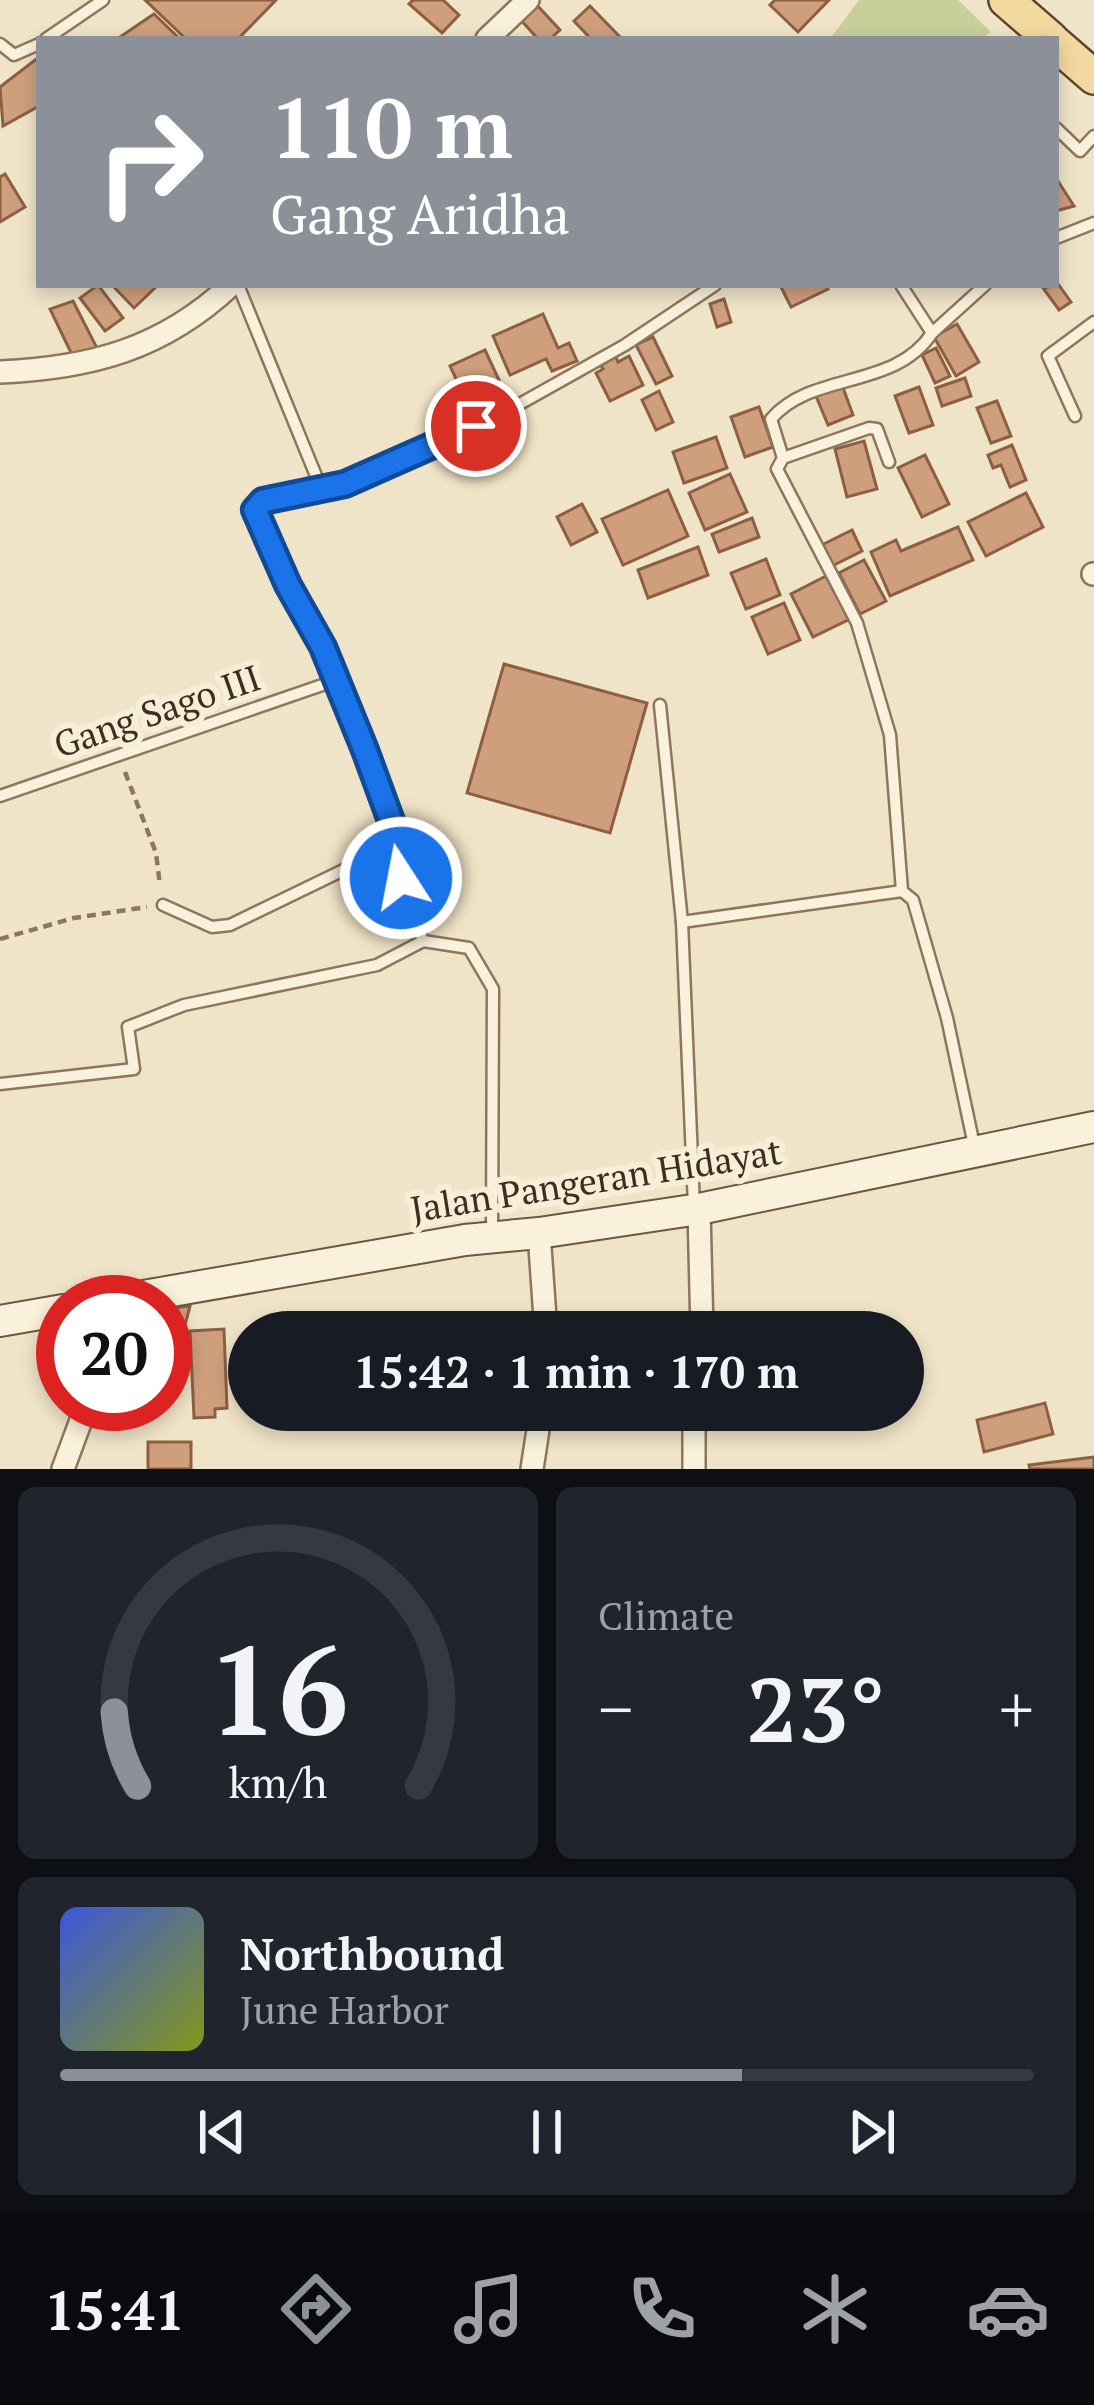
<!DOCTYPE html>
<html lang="en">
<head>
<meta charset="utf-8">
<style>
  :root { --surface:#171b24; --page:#20242c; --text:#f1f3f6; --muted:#9ea1a6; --line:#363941; --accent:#8c9099 }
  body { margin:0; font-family:"PT Serif",serif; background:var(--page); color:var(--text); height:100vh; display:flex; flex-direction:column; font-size:45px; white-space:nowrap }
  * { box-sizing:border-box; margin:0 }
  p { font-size:39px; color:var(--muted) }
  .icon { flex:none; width:66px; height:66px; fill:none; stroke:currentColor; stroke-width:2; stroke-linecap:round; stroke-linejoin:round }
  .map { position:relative; height:1469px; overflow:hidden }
  .side { display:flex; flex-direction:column; gap:18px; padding:18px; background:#0d0f14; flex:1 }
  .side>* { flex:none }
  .hud { position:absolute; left:36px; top:36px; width:1023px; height:252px; border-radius:0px; box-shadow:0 6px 18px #0003; background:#8c9099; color:#fff; overflow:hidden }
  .speed { position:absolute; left:36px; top:1275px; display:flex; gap:24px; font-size:60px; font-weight:700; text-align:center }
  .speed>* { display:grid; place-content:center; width:156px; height:156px; border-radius:50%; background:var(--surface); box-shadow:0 6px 18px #0003; line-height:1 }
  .speed .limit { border:18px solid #d22; background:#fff; color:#111 }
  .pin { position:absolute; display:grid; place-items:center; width:102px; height:102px; color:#fff; margin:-51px; border:6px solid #fff; border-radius:50%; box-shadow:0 3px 12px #0007 }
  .me { position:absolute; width:132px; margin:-66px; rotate:349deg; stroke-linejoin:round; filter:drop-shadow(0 0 9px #0008) }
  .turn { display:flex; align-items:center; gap:42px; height:252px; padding:0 36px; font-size:54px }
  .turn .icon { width:156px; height:156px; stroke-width:2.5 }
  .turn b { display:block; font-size:84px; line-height:102px }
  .big { font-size:90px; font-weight:600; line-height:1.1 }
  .side .card { flex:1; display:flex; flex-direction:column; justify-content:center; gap:18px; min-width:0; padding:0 42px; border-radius:18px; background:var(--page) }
  .side .dial { align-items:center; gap:0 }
  .dial svg { height:312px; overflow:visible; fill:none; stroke:var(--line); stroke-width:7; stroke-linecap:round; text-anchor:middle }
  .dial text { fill:var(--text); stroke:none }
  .song { display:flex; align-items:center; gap:36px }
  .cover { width:144px; height:144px; border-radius:18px; background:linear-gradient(135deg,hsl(230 70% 55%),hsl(70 70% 35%)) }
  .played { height:12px; border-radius:6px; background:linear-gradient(90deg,var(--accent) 70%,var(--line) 70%) }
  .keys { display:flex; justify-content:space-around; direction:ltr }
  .heat { display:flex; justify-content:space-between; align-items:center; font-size:66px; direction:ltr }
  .side .tiles { flex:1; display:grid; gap:18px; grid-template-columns:1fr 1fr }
  .card:last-child { grid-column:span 2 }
  .trip { position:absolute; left:228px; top:1311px; width:696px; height:120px; border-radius:60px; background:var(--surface); box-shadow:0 6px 18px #0003; font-weight:600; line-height:120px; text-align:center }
  .menu { display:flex; height:192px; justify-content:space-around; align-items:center; background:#090b0e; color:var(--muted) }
  .menu .icon { width:84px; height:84px }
  .menu .current { color:var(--accent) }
  .menu b { font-size:54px; color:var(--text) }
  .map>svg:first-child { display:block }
</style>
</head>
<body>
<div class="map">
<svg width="1094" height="1469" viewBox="0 0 1094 1469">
  <rect width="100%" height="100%" fill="#f0e4c8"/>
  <!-- green -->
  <polygon fill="#c9cf9b" points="859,0 958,0 991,32 980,39 830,39"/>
  <!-- building -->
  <g fill="#cf9f7d" stroke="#8d5f41" stroke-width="3">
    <polygon points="145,0 276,0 238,39 186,39"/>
    <polygon points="413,0 443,0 459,15 442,33 409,4"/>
    <polygon points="775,0 829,0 798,32 770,5"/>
    <polygon points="535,3 560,30 550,39 538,39 519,18"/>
    <polygon points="590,6 622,39 591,39 574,21"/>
    <polygon points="154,14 180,39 117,39"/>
    <polygon points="39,57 39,106 3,126 0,87"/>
    <polygon points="5,174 25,207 0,222 0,177"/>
    <polygon points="1056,178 1074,206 1056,211"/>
    <polygon points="1056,281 1071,302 1059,310 1043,288 1056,285"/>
    <polygon points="98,285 123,318 105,331 80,298"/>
    <polygon points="112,285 158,285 134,308"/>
    <polygon points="780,285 826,285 828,289 791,307"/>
    <polygon points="724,299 731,322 717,327 710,304"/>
    <polygon points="73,301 98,350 75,361 50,309"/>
    <polygon points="543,314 558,348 569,343 577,361 552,371 546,359 510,375 493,336"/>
    <polygon points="957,324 979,362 956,376 934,337"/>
    <polygon points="653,337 672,376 656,384 636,345"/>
    <polygon points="936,348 950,376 935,383 922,355"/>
    <polygon points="485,350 499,380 464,396 450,366"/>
    <polygon points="629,356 643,385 610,401 596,373 603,369 601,365 616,357 618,362"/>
    <polygon points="965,378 971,396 942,406 936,388"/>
    <polygon points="842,385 853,415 828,425 816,396"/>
    <polygon points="919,387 933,425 909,433 895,396"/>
    <polygon points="659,391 673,422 656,430 642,400"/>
    <polygon points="997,401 1011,436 991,443 977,408"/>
    <polygon points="759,407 773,447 745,457 731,417"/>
    <polygon points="716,437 727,468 684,483 673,452"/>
    <polygon points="864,441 877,489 847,497 835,449"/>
    <polygon points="1012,445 1026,480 1010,487 1001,465 993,468 988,455"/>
    <polygon points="925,455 949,504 922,517 898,468"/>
    <polygon points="730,474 747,512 705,530 689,493"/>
    <polygon points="668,490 688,536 623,565 602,519"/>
    <polygon points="1026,493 1043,527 986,556 968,522"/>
    <polygon points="582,504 597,532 571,545 557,517"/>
    <polygon points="752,518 759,537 719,552 712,534"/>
    <polygon points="958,527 973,560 890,596 871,552 896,540 901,551"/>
    <polygon points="852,530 862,551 830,567 820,546"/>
    <polygon points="698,547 708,575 648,598 638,570"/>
    <polygon points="766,559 780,595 746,609 731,573"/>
    <polygon points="864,560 886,601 860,614 839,573"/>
    <polygon points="830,574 852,618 813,637 791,594"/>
    <polygon points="784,603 800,640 768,654 752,617"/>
    <polygon points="504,664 647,703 610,833 467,793"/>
    <polygon points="190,1306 165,1402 165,1309"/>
    <polygon points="224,1329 227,1408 215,1409 215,1417 194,1418 190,1331"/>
    <polygon points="1045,1403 1053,1434 984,1452 977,1420"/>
    <rect x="148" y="1442" width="43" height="27"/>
    <polygon points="1094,1457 1094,1469 1030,1469 1029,1465"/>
  </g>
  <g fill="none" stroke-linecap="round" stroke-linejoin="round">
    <!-- service casing -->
    <g stroke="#8d765c" stroke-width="15">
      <g id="service">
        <polyline points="46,39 103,0"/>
        <polyline points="0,44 14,55 39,44"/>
        <polyline points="1056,128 1080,151 1094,136"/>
        <polyline points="1056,238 1094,223"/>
        <polyline points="238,285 321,488"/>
        <polyline points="901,285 932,333 985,285"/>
        <polyline points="1075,416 1048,356 1094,322"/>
        <path d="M783,458L771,419C812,371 895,390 932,333"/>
        <polyline points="889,462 877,429 869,428 783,458 777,469 857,623 890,735 902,891 913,900 947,1018 975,1150"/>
        <polyline points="660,705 682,922 694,1206"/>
        <polyline points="0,796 334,681"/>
        <polyline points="391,846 423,941 469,948 493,989 492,1234"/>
        <polyline points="163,905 212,927 230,925 387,849 394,829 323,647 288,585 256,515 257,506 292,493 345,484 509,410 625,345 715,285"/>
        <polyline points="682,922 902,891"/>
        <polyline points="0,1084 134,1069 128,1027 184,1005 377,965 423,941"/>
      </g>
    </g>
    <!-- minor casing -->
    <g stroke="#8d765c" stroke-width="26">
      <g id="minor">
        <polyline points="487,39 528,0"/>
        <path d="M0,372C91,368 163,349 231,285"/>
        <polyline points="1093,574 1094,574"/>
        <polyline points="699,1209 702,1332"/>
        <polyline points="539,1233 546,1332"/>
        <polyline points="694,1410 694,1469"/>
        <polyline points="63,1469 87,1404"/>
        <polyline points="532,1469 541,1410"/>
      </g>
    </g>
    <!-- secondary casing -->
    <g stroke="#6f573f" stroke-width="34">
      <g id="secondary">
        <polyline points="109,1302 465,1240 539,1233 699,1209 1094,1127"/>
        <polyline points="0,1321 63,1310"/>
      </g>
    </g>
    <!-- primary casing -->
    <g stroke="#5b4430" stroke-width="38">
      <g id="primary">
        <polyline points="1006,0 1051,39"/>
        <polyline points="1056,44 1094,77"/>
      </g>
    </g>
    <!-- path -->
    <g stroke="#8d765c" stroke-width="4.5" stroke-dasharray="9 6" stroke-linecap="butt">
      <polyline points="125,772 156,853 160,886"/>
      <polyline points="0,939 74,918 147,907"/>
    </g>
    <!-- service -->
    <use href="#service" stroke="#faf1dc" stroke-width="10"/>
    <!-- minor -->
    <use href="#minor" stroke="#faf1dc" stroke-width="21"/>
    <!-- secondary -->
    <use href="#secondary" stroke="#faf1dc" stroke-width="30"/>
    <!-- primary -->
    <use href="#primary" stroke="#f3d9a0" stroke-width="33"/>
  </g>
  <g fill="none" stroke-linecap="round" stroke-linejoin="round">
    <!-- route casing -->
    <g stroke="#114b97" stroke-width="30">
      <polyline id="route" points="401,878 391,846 394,829 365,750 323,647 288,585 255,510 263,501 345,484 476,426"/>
    </g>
    <!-- route -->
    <use href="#route" stroke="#1a73e8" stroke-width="21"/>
  </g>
  <g text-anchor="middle" stroke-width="12" stroke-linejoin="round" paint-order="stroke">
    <!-- street labels -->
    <g font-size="36" fill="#3d2e20" stroke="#f7eed8">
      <text transform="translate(157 711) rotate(-19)" y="13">Gang Sago III</text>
      <text transform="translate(596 1180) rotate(-9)" y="13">Jalan Pangeran Hidayat</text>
    </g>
  </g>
</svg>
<div class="speed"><div class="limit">20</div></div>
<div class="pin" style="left:476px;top:426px;background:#d93025"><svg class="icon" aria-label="arrive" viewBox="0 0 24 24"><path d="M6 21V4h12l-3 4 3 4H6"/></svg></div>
<svg class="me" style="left:401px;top:878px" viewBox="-20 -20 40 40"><circle r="17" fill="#1a73e8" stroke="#fff" stroke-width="3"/><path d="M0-11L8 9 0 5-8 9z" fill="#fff"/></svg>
<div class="trip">15:42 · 1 min · 170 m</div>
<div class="hud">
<div class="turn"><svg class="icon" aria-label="right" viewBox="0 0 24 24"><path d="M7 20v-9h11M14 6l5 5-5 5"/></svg><div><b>110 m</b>Gang Aridha</div></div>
</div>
</div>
<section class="side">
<div class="tiles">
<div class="card dial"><svg viewBox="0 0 100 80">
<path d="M14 69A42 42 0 1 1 86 69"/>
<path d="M14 69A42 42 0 0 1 8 50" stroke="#8c9099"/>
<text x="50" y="56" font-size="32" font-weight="700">16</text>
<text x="50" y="72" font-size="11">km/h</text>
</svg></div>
<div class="card"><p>Climate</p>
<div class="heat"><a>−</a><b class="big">23°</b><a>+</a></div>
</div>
<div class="card">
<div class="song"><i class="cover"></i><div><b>Northbound</b><p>June Harbor</p></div></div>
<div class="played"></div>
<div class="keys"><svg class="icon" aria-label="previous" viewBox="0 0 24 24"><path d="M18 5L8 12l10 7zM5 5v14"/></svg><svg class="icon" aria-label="pause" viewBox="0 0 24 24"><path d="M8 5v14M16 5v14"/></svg><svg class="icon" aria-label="next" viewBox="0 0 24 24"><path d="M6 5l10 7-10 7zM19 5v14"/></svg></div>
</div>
</div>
</section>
<nav class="menu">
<b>15:41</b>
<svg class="icon current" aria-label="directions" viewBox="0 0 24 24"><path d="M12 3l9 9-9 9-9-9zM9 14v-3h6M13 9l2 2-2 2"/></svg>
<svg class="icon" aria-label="music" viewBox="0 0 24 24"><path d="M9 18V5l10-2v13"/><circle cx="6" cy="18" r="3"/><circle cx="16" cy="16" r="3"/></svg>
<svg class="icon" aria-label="phone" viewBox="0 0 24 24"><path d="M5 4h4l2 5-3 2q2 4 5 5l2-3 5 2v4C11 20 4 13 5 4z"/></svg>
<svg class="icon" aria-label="climate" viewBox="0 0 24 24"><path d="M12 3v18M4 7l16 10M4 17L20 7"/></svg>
<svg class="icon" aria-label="car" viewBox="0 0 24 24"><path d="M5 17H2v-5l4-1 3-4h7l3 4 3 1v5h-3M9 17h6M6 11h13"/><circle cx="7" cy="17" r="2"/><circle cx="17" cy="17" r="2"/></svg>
</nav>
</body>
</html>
